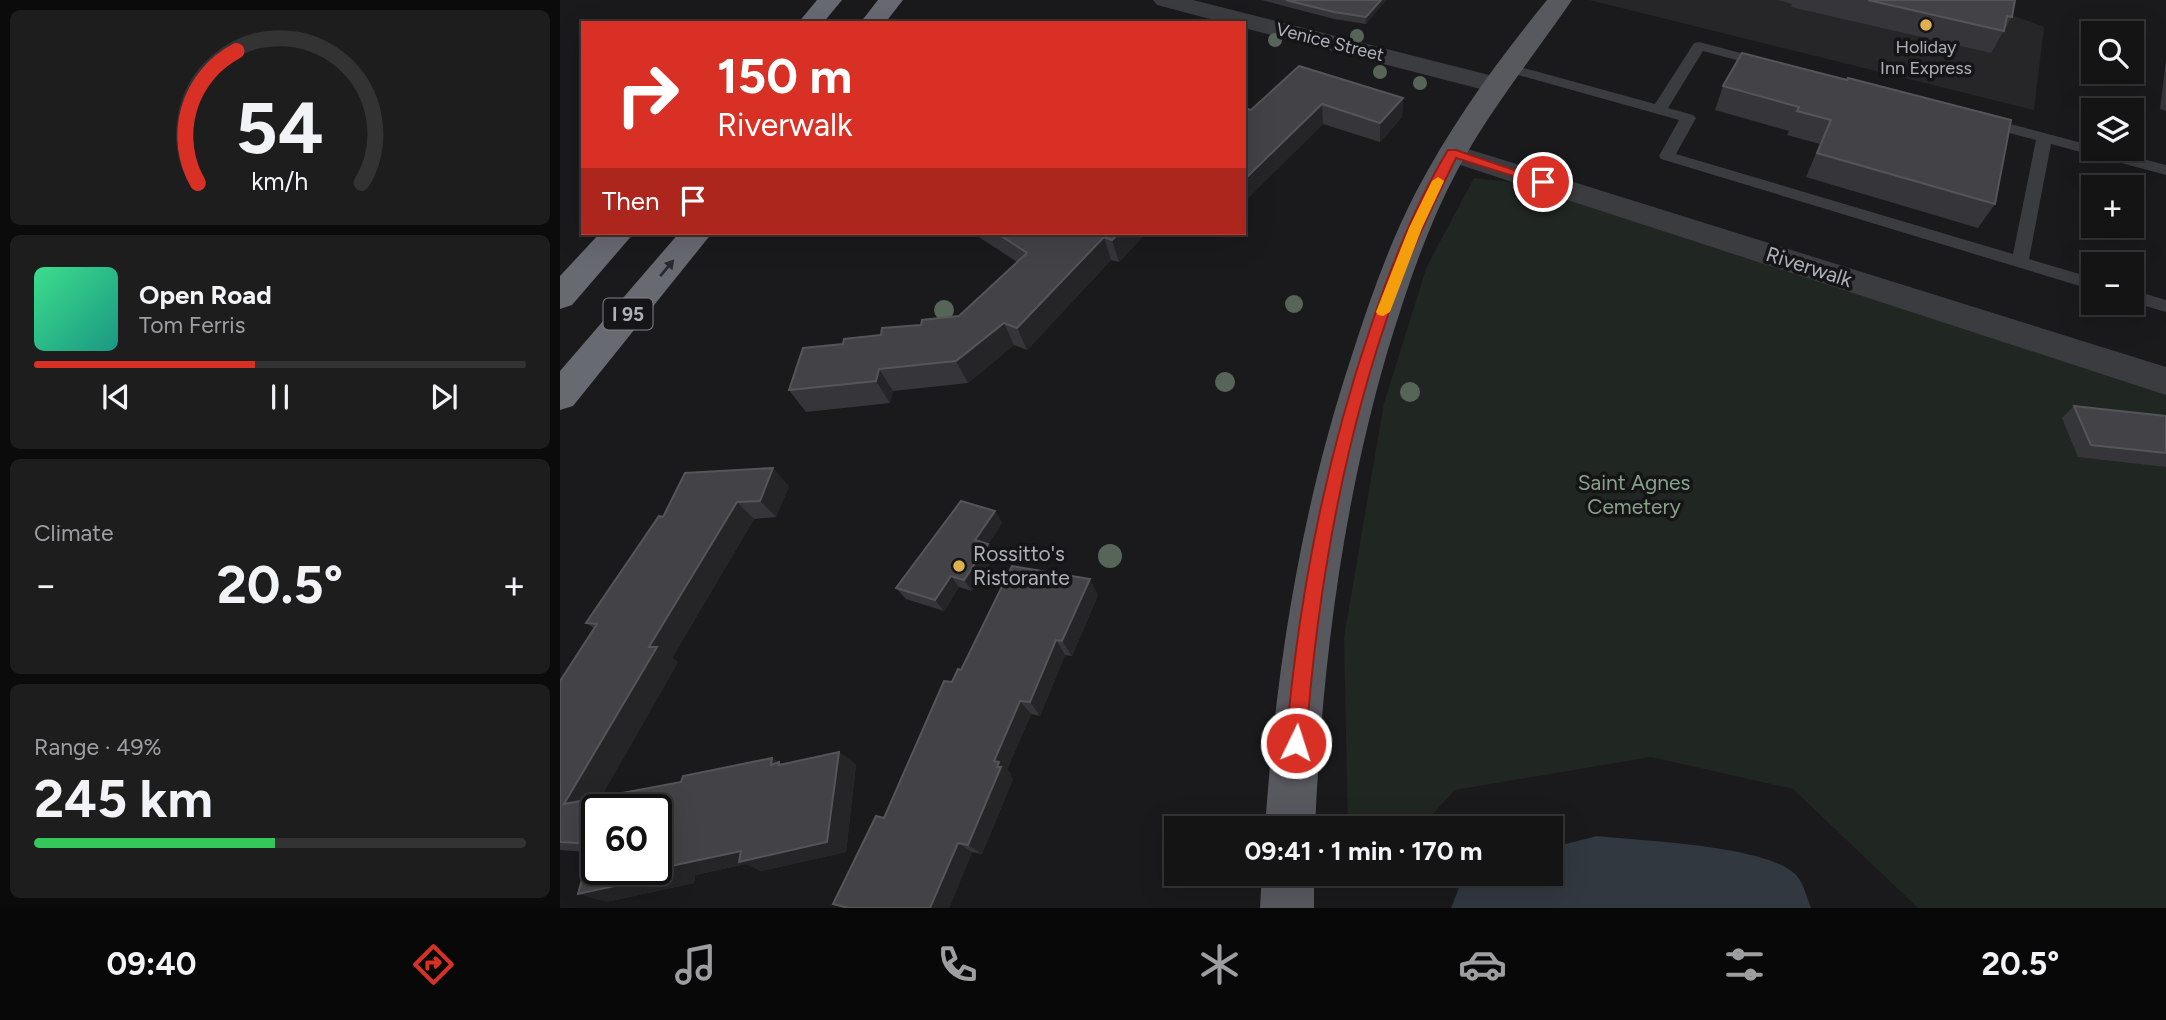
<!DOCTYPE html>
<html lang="en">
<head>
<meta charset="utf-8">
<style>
  :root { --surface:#141415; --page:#1d1d1e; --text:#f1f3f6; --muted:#9d9ea0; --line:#333334; --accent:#d93025 }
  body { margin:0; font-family:Figtree,sans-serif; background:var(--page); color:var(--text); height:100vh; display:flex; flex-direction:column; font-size:26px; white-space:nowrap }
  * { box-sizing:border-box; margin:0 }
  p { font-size:23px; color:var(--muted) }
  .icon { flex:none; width:38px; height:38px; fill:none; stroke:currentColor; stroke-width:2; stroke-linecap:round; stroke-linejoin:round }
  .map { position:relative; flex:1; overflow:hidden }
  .drawer { display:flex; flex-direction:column; gap:10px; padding:10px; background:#0b0b0c; width:560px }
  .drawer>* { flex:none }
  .banner { position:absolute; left:21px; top:21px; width:665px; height:214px; border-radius:0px; box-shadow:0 7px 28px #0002,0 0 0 2px var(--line); background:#d93025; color:#fff; overflow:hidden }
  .tools { position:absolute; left:1521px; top:21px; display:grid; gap:14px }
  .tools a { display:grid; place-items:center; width:63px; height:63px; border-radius:0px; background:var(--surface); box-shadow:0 7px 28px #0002,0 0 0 2px var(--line); font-size:35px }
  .speed { position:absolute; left:21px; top:794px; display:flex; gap:14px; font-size:35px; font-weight:700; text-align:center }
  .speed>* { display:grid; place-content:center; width:91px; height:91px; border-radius:50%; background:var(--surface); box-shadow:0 7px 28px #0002,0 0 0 2px var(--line); line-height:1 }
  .speed .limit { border:4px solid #111; border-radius:10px; background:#fff; color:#111 }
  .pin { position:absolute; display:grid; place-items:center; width:60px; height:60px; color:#fff; margin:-30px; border:4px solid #fff; border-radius:50%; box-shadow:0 2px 7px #0007 }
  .me { position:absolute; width:77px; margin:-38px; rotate:4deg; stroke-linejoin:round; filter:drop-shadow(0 0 5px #0008) }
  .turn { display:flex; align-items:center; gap:24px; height:147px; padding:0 21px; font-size:32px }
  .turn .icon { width:91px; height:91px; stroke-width:2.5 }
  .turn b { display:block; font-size:49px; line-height:60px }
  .then { display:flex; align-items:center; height:66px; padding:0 21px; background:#0003; gap:14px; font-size:26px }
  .big { font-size:52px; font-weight:700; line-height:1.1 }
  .drawer .card { flex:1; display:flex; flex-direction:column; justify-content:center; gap:10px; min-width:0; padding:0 24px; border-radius:10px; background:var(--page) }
  .drawer .dial { align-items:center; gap:0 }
  .dial svg { height:182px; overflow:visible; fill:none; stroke:var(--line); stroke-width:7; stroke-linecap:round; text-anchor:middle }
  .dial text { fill:var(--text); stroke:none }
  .song { display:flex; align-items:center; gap:21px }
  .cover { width:84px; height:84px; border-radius:10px; background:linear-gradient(135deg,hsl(150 70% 55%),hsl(170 70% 35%)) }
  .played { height:7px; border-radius:4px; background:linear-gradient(90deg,var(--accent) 45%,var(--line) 45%) }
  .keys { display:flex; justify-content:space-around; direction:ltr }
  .heat { display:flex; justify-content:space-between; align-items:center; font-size:38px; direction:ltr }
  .charge { height:10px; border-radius:5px; background:linear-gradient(90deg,#34c759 49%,var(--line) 0) }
  .trip { position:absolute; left:604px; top:816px; width:399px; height:70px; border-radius:0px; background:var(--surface); box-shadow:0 7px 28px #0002,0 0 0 2px var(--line); font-weight:700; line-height:70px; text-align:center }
  .tabs { display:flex; height:112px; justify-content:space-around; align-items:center; background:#080808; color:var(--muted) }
  .tabs .icon { width:49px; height:49px }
  .tabs .on { color:var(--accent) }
  .tabs b { font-size:32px; color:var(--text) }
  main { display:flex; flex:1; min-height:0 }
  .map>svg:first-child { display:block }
</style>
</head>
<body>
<main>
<section class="drawer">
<div class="card dial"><svg viewBox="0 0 100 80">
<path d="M14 69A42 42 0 1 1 86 69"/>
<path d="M14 69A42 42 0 0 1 31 11" stroke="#d93025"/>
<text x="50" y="56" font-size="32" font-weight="700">54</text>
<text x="50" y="72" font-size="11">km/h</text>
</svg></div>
<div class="card">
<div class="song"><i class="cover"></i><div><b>Open Road</b><p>Tom Ferris</p></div></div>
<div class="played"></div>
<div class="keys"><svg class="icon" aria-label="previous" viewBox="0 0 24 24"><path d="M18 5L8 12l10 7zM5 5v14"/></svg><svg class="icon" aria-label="pause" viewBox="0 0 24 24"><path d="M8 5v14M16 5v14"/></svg><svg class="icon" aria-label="next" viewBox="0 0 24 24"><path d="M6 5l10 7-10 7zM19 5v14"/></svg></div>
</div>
<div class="card"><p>Climate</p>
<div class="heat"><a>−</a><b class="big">20.5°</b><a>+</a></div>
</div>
<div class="card"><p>Range · 49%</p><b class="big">245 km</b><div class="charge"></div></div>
</section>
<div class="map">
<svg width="1606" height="908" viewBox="0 0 1606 908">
  <rect width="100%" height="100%" fill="#1a1a1c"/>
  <!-- built -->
  <polygon fill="#262629" points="1029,0 1411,0 1484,27 1474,110"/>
  <!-- green -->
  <polygon fill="#202621" points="914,178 959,183 1606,394 1606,908 1358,908 1233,789 1091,757 895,790 860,828 788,828 784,637 824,403 867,266"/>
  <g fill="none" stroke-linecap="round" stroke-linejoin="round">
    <!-- river -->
    <path fill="#31383f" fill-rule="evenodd" d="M1037,836C1082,841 1204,845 1235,874C1243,881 1247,898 1251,908H891L904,875L990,873V848Z"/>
    <!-- lane -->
    <g fill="#3b3c40" fill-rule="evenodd">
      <polygon points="1139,42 1211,61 1213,64 1206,68 1143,51 1108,108 1133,115 1136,118 1116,154 1453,254 1476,140 1419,125 1416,122 1419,119 1424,117 1533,146 1533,149 1544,149 1606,165 1606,175 1491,144 1469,259 1533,278 1533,290 1101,159 1099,156 1119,120 944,71 942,68 949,64 1095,104 1134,43"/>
      <polygon points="1572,290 1606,300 1606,312 1572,302"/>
    </g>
    <!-- street -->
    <g fill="#3b3c40" fill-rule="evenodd">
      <polygon points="593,0 633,0 945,79 949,85 945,91 936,93 684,28 684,23 665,23 597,5"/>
      <polygon points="892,144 1606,367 1606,395 882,159 878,153 882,147"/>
    </g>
    <!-- primary -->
    <g fill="#58595f" fill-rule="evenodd">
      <path d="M987,0H1012C973,57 930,109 897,171C866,229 846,291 827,353C782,508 762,667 755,828H705C716,667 741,509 792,355C810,299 829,244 856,192C892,123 938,60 987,0Z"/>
      <polygon points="702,873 754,873 754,908 700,908"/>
    </g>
    <!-- highway -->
    <g fill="#686a71" fill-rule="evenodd">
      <polygon points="257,0 282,0 263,23 238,23"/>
      <polygon points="318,0 343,0 325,23 300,23"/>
      <polygon points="40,233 74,233 12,305 0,309 0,276"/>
      <polygon points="119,233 152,233 13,406 0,410 0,371"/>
    </g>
  </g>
  <!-- trees -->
  <g fill="#566558">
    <circle cx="797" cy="36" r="7"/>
    <circle cx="715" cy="40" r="7"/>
    <circle cx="820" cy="72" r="7"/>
    <circle cx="860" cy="83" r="7"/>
    <circle cx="734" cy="304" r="9"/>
    <circle cx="384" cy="310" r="10"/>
    <circle cx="665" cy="382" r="10"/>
    <circle cx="850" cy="392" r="10"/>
    <circle cx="550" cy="556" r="12"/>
  </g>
  <!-- wall -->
  <g fill="#36363a">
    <polygon points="701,0 826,0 806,24 774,19"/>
    <polygon points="1217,0 1455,0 1452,17 1431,53 1231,7 1232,4"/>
    <polygon points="1182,53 1435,204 1418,228 1246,177 1260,144 1227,135 1229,131 1155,110 1163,86"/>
    <polygon points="1606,60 1606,111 1600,109"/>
    <polygon points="843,98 842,117 820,142 763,124 686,200 684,200 684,108 691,110"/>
    <polygon points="413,233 586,233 559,262 551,260 467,350 454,345 408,383 333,391 330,403 246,412 229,390 283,344 399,316 457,262"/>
    <polygon points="1514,406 1606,416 1606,467 1518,457 1502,418"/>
    <polygon points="229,486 216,517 194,519 112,658 118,662 41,797 121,782 212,758 222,764 296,764 286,852 201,871 186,864 135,875 134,883 46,902 30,852 0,850 0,681 34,628 26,623 103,517"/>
    <polygon points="435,511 442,523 428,544 435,556 412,591 399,587 384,611 346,599 336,588"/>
    <polygon points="538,595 512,656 505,655 480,716 471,714 447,770 451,774 450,776 453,779 422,854 412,852 389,908 282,908 273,904 324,818 392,682 401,670"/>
  </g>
  <!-- shaded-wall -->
  <g fill="#252528">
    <polygon points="821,0 826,0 806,24 806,17"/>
    <polygon points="843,98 842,117 820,142 820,123"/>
    <polygon points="762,104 763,124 686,200 684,180"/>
    <polygon points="559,233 586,233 559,262 552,240"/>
    <polygon points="544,237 551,260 467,350 457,328"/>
    <polygon points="444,323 454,345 408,383 396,361"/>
    <polygon points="319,369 333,391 330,403 316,381"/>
    <polygon points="213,468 229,486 216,517 200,501"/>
    <polygon points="177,502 194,519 112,658 118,662 31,815 4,804 89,647"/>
    <polygon points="435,511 442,523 428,544 435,556 412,591 404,580 415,540"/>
    <polygon points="391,576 399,587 384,611 375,600"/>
    <polygon points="530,579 538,595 512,656 502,641"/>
    <polygon points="496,640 505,655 480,716 470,702"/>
    <polygon points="460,701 471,714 447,770 451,774 450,776 453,779 422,854 408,845 434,761"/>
    <polygon points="279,752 296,764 286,852 201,871 186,864 135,875 134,883 46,902 18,894 111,866"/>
    <polygon points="212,758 238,774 211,765"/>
    <polygon points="398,843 412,852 389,908 370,908"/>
  </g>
  <!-- building -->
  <g fill="#434347" stroke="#545559" stroke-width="2" fill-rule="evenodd">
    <polygon points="726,0 821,0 806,17 774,12"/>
    <polygon points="1308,0 1455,0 1452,17 1447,16 1444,31"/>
    <polygon points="1182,53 1287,80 1288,78 1451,120 1435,204 1257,153 1271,120 1237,111 1239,107 1163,86"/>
    <polygon points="739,66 843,98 820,123 762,104 684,180 684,108 691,110"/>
    <polygon points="437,233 559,233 552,240 544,237 457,328 444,323 396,361 319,369 316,381 229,390 243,348 283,344 284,339 321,335 322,328 361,325 362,320 399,316 467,253"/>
    <polygon points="1514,406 1606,416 1606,453 1531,445"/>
    <path d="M213,468L200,501L177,502L89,647H97L4,804L121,782L123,776L212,758L211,765L219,762V765L279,752L267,842L179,862L181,851L111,866L110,874L18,894L32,844L0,842V681L37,624L26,623L99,516L103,517L125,473ZM37,810H96V870H37Z"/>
    <polygon points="401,501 435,511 415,540 428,544 404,580 391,576 375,600 336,588"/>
    <polygon points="452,566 530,579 502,641 496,640 470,702 460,701 434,761 439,762 437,767 441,767 408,845 398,843 370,908 289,908 273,904 316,816 324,818 384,681 392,682 398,669 401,670"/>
  </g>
  <!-- one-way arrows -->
  <defs><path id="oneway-solid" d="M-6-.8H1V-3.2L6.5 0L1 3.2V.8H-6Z" transform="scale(1.75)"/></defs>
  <use fill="#2a2a2e" href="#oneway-solid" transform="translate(107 268) rotate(-50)"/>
  <!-- route -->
  <path fill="#d93025" stroke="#8d1f18" stroke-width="2" d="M888,150H896L989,182L987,184H979L896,158C876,199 855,241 839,284C785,431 757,587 746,743L743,749L736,752L729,749L726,743C738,600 765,461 811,326C831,266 855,204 888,150Z"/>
  <!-- slow -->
  <polygon fill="#f59e0b" points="878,177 884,181 862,228 830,312 823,316 818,315 816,312 849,228 872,181"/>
  <!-- markers -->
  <g fill="#dfb04f" stroke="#151517" stroke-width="2.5">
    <circle cx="1366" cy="25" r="7"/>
    <circle cx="399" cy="566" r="7"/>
  </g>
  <g text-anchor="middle" stroke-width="7" stroke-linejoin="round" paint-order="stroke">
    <!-- far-street labels -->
    <g font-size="18" fill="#aeb1ba" stroke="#151517">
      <text transform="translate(770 42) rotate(14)" y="6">Venice Street</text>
    </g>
    <!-- far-poi labels -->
    <g font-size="18" fill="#aeb1ba" stroke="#151517">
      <text x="1366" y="53">Holiday<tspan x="1366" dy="21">Inn Express</tspan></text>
    </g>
    <!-- shield labels -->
    <rect fill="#151517" stroke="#808289" stroke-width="2" x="43.5" y="298.5" width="49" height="31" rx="5"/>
    <g font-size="19" font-weight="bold" fill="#aeb1ba">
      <text x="68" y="321">I 95</text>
    </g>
    <!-- street labels -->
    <g font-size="21" fill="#aeb1ba" stroke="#151517">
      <text transform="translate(1249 267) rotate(18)" y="7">Riverwalk</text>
    </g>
    <!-- park labels -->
    <g font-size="21" fill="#87a289" stroke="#151517">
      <text x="1074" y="490">Saint Agnes<tspan x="1074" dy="24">Cemetery</tspan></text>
    </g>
    <!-- poi labels -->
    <g font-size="21" fill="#aeb1ba" stroke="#151517" text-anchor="start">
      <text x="413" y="561">Rossitto's<tspan x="413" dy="24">Ristorante</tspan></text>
    </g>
  </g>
</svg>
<div class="tools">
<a><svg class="icon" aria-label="search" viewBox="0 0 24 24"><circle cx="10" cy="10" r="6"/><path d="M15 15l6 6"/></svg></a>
<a><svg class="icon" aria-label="layers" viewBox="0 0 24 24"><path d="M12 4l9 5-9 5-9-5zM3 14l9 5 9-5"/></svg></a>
<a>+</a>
<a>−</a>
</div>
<div class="speed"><div class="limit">60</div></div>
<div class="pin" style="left:983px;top:182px;background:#d93025"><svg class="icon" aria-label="arrive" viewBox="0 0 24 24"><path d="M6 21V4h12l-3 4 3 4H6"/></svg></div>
<svg class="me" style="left:736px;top:743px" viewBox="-20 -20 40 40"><circle r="17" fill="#d93025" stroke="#fff" stroke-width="3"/><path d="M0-11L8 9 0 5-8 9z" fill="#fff"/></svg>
<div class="trip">09:41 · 1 min · 170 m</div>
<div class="banner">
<div class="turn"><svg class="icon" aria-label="right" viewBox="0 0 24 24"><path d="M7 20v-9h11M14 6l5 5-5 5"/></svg><div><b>150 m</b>Riverwalk</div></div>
<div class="then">Then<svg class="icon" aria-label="arrive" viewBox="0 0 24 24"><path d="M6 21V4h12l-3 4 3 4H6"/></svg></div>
</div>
</div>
</main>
<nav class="tabs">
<b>09:40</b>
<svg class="icon on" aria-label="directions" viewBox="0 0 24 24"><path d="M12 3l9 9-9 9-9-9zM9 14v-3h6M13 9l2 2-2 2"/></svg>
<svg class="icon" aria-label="music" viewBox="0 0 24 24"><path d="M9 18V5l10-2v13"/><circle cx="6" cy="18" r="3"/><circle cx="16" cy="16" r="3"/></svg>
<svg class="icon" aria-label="phone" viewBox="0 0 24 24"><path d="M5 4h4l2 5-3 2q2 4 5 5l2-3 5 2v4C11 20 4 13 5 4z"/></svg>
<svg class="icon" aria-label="climate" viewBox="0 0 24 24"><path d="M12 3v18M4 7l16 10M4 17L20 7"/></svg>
<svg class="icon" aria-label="car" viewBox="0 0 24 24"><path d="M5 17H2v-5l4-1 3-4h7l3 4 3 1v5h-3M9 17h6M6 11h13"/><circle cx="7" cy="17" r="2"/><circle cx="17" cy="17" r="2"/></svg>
<svg class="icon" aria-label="filters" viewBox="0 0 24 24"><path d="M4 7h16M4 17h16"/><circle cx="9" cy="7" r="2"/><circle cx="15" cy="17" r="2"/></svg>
<b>20.5°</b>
</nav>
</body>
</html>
